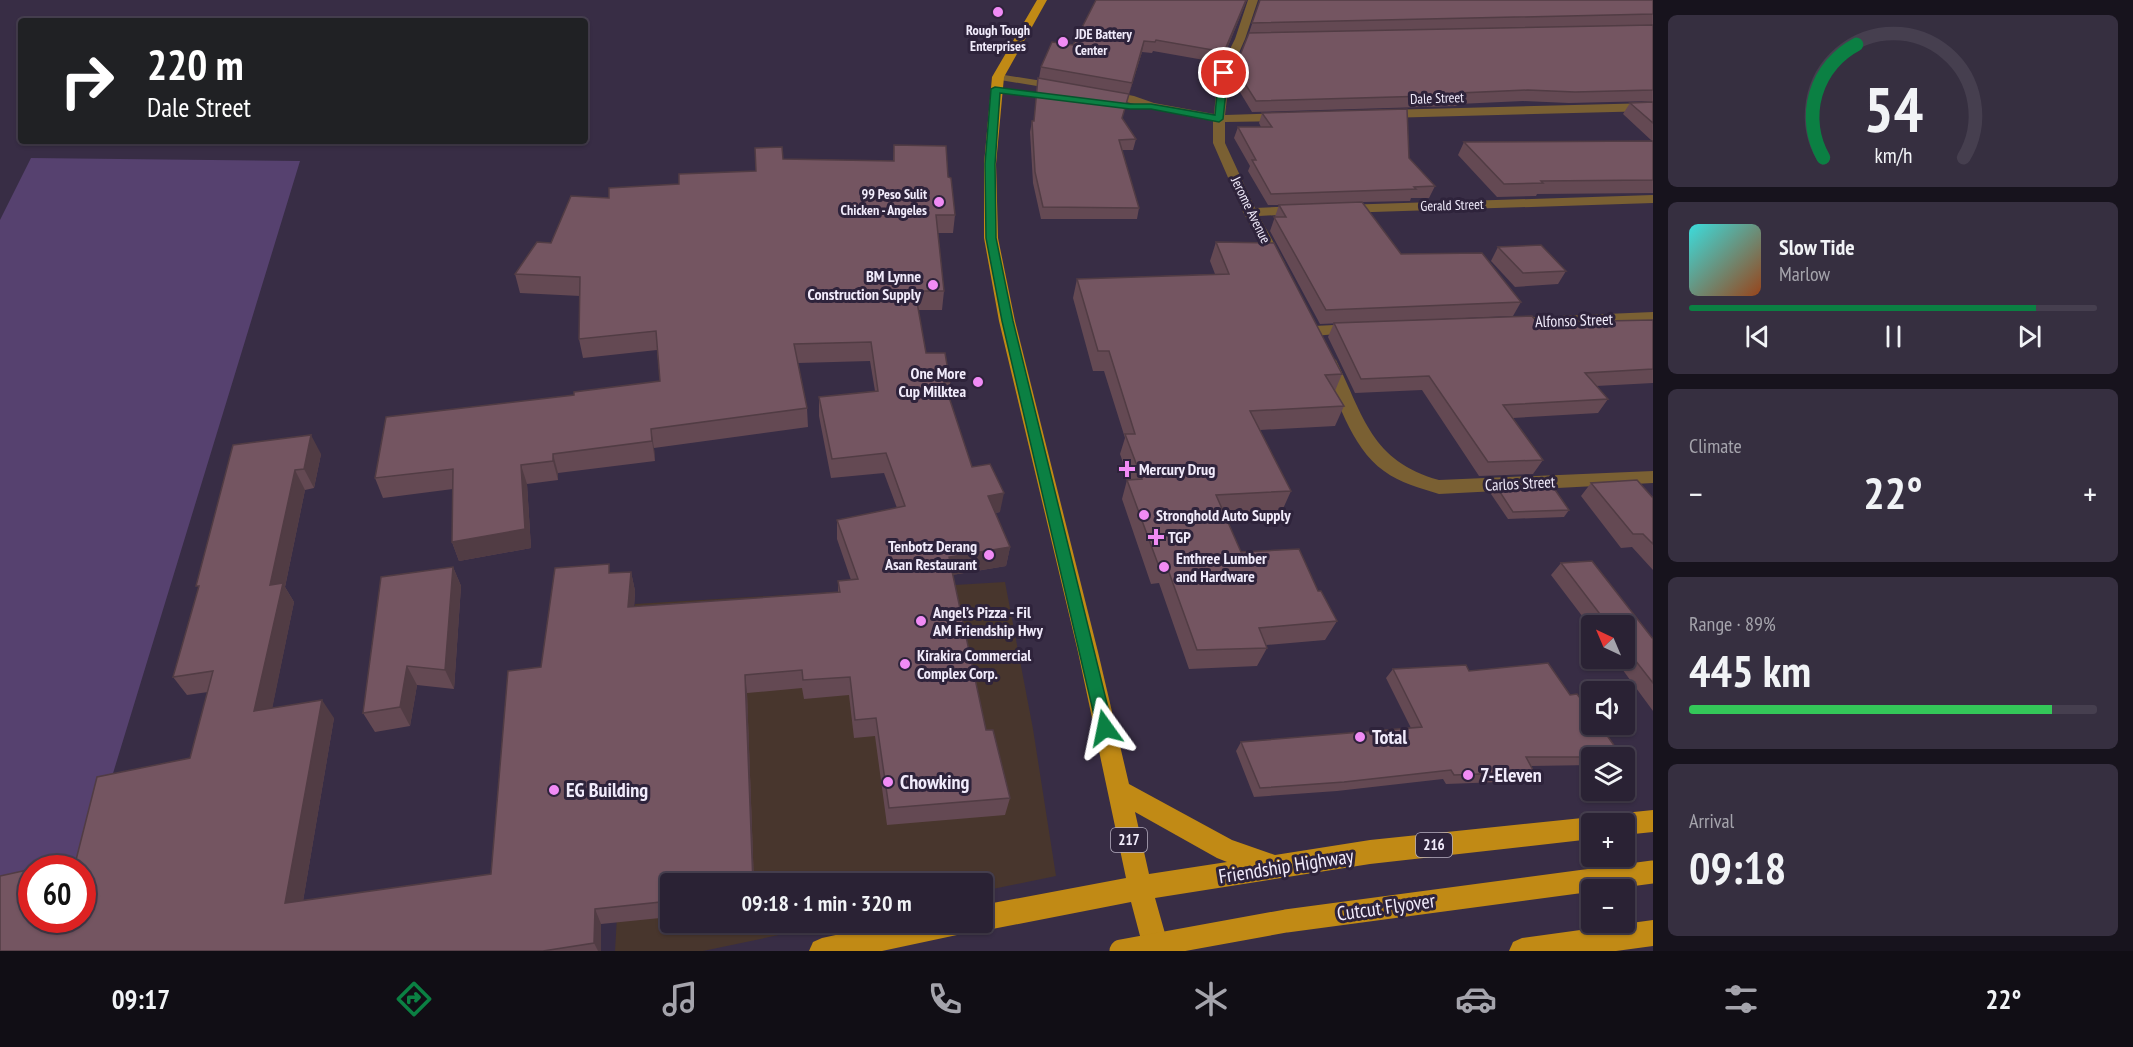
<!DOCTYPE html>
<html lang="en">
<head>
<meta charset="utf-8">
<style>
  :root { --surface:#2a2234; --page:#362f40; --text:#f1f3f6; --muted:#a5a4ac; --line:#463f4f; --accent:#0b8043 }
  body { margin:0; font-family:"PT Sans Narrow",sans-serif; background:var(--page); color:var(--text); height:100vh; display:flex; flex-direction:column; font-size:22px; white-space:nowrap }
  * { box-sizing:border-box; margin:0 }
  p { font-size:20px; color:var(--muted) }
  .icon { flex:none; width:33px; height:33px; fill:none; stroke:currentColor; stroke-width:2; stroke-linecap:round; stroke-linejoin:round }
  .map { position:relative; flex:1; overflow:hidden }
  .side { display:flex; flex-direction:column; gap:15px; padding:15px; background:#17131d; width:480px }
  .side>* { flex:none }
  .guide { position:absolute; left:18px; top:18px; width:570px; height:126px; border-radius:6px; box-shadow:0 2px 4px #0004,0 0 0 2px var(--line); background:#202124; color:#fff; overflow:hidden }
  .needle { width:39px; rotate:316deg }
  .fabs { position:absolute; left:1581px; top:615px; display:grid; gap:12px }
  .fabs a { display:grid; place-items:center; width:54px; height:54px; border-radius:6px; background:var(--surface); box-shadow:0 2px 4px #0004,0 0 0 2px var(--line); font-size:30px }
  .speed { position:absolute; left:18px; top:855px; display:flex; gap:12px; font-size:30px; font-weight:700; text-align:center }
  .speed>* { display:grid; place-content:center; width:78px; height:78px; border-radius:50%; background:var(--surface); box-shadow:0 2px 4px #0004,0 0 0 2px var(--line); line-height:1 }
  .speed .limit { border:9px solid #d22; background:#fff; color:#111 }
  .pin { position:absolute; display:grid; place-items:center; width:51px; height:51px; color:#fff; margin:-26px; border:3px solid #fff; border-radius:50%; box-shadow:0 2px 6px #0007 }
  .me { position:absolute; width:66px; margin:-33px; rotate:348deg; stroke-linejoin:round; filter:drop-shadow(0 0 4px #0008) }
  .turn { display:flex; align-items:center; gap:21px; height:126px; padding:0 30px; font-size:27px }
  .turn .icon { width:78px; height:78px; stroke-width:2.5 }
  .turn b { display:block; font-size:42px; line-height:51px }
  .big { font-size:45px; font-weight:600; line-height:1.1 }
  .side .tile { flex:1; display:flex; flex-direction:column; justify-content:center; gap:9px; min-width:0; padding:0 21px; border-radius:9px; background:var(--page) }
  .side .dial { align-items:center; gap:0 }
  .dial svg { height:156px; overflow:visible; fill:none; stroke:var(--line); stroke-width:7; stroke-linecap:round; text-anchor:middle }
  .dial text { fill:var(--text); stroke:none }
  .song { display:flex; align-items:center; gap:18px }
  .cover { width:72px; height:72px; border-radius:9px; background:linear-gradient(135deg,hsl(180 70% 55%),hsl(20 70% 35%)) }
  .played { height:6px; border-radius:3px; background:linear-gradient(90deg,var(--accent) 85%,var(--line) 85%) }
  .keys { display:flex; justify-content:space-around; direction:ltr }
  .heat { display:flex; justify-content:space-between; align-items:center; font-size:33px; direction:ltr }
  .charge { height:9px; border-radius:4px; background:linear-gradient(90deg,#34c759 89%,var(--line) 0) }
  .trip { position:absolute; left:660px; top:873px; width:333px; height:60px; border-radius:6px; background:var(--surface); box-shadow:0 2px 4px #0004,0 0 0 2px var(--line); font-weight:600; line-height:60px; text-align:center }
  .dock { display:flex; height:96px; justify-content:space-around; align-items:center; background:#110e15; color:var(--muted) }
  .dock .icon { width:42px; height:42px }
  .dock .on { color:var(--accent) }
  .dock b { font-size:27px; color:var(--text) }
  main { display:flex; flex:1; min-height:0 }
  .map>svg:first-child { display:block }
</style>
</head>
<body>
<main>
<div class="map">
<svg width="1653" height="951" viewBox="0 0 1653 951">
  <rect width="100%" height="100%" fill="#382d45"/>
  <!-- commercial -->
  <polygon fill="#48362d" points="1005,582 1033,729 1056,876 983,891 982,884 670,884 670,922 836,923 703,951 615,951 635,604"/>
  <!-- green -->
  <polygon fill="#56416f" points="31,158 300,161 85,865 71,868 32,868 31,877 0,884 0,220"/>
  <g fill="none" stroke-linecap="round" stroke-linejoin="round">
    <!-- street -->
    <g fill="#7a6033" fill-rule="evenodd">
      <path d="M1248,0H1258L1245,39L1230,73L1225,115L1285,113L1291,117L1285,121L1225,122V143L1255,208L1300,206L1307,210L1300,214L1259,216L1285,263L1278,267L1271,263L1243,212L1213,143V121C1174,114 1137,105 1099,95L1097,93L1103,90L1134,96L1154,103L1214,114L1218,73L1235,39Z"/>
      <polygon points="998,74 1061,84 1067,87 1061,90 994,79 994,75"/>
      <polygon points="1653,103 1653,111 1385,118 1379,114 1385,110"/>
      <polygon points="1653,195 1653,203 1342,213 1335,209 1342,205"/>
      <polygon points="1653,312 1653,322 1514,328 1506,323 1514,318"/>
      <polygon points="1354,324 1362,329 1359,332 1314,336 1306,331 1314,326"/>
      <path d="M1328,355L1336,360C1364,417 1371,461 1439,480L1653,471V483L1439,494C1420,488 1400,483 1384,471C1350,447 1337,396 1320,360Z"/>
    </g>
    <!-- primary -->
    <g fill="#c18a15" fill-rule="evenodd">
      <path d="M1037,0H1047L1004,77L996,164L998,238L1015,321L1098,652L1129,784L1232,840L1275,855L1370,840L1592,817L1600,820L1602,824H1592V839L1370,864L1155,898L1170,951H1144L1131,902L982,931L973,927L971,922H982V905L1126,878L1078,652L999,321L984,238V164L992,77ZM1135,812L1217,858L1227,862L1149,874Z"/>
      <polygon points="1653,810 1653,832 1624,835 1624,824 1612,824 1616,816 1624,813"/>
      <polygon points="1653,920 1653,946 1616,951 1509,951 1513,942 1522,938"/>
      <polygon points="895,922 970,922 966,931 957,935 882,951 809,951 813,942 822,938"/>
    </g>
    <!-- primary-bridge -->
    <polyline stroke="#c18a15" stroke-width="23" points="1121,951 1286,921 1653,872"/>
  </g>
  <!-- wall -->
  <g fill="#644953">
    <polygon points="1096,0 1247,0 1221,63 1153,51 1152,53 1142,52 1129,94 1041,79 1129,94 1122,118 1136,139 1133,150 1122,150 1139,208 1137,219 1041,219 1033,183 1030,132 1032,121 1034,121 1037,89 1041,67 1073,45"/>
    <polygon points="1260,0 1653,0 1653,101 1569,103 1523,101 1458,104 1457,106 1252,112 1232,79 1235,68 1249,33"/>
    <polygon points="1653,101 1653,193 1537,194 1536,196 1497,197 1458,155 1464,142 1652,141 1623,114 1630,103"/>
    <polygon points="1262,113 1409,158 1435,186 1429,198 1411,198 1410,201 1362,202 1401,254 1521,302 1513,316 1320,324 1270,231 1279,205 1268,205 1248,171 1250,166 1234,138 1238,127 1261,127 1259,123"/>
    <polygon points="894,145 948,177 955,215 953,233 938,233 944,291 942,310 918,310 926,353 950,382 949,397 972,467 1000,512 995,513 1010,547 1006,566 952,575 986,730 1010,798 1005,815 887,825 875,736 854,738 849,695 804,699 802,688 747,693 754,884 670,884 670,917 601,924 601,951 0,951 76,860 190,758 208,692 187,695 173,677 198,589 233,445 321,454 314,488 305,490 285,587 294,602 272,708 334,718 303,901 491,874 541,667 611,573 631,572 635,591 634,607 838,592 838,581 851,580 837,539 837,520 897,508 884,473 831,478 819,416 819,397 875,391 870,361 798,363 807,408 808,427 654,448 655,461 558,473 558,480 527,484 531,548 459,561 452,542 453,489 383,498 375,478 574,395 660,381 657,350 583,358 579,339 580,296 520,293 515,274 551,243 609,198 679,184 756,171 783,159 893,161"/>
    <polygon points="1216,242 1342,374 1335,391 1344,406 1335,426 1260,430 1291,491 1282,511 1224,514 1241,552 1318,591 1337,621 1325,640 1266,645 1267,648 1257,666 1189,669 1159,583 1151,584 1122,499 1127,480 1129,480 1120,454 1125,438 1104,371 1093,371 1073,298 1077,279 1215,274 1210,261"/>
    <polygon points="1498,247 1566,271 1558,284 1515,287 1491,261"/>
    <polygon points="1653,320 1653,383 1596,386 1608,399 1598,413 1513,418 1543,460 1533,474 1479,476 1422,390 1355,393 1328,337 1334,323 1541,327 1604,324 1606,321"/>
    <polygon points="1591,483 1653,498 1653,570 1632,547 1621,548 1581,496"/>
    <polygon points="1496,486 1569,510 1564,517 1508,519 1491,494"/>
    <polygon points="1561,563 1653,639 1653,711 1614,658 1624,658 1624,626 1592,626 1592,629 1551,575"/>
    <polygon points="453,567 461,586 454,689 417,685 410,726 375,732 363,713"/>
    <polygon points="1393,669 1469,671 1570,695 1620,754 1616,758 1592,758 1592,765 1531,766 1534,772 1526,781 1446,784 1443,779 1337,791 1254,797 1236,751 1241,742 1411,728 1386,678"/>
  </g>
  <!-- shaded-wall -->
  <g fill="#513c44">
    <polygon points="1246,0 1247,0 1221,63 1224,52"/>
    <polygon points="1144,41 1142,52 1129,94 1132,83"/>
    <polygon points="651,429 654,448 655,461 652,441"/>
    <polygon points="311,435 321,454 314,488 304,469"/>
    <polygon points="553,454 558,473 558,480 553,461"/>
    <polygon points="521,465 527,484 531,548 459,561 452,542"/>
    <polygon points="295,470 305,490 285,587 294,602 268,729 254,711 270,585"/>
    <polygon points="1004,493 1000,512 985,515 988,496"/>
    <polygon points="1010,547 1006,566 946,576 949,557"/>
    <polygon points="453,567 461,586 454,689 445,670"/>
    <polygon points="631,572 635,591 633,626 628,607"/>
    <polygon points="407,666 417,685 410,726 400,707"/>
    <polygon points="745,675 747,693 754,884 753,884"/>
    <polygon points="322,700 334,718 300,919 285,903"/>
    <polygon points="595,909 601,924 601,951 598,951 594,943"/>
  </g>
  <!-- building -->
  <g fill="#745561" stroke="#513c44" stroke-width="1.5">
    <polygon points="1096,0 1246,0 1224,52 1156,40 1155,42 1144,41 1132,83 1041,67 1052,42 1073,45"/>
    <polygon points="1260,0 1653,0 1653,14 1252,23"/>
    <polygon points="1653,25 1653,90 1575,92 1528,90 1460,93 1463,95 1256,101 1235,68 1249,33"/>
    <polygon points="1038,78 1129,94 1122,118 1136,139 1119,140 1139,208 1043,207 1035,172 1032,121 1034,121"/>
    <polygon points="1653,102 1653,123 1630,103"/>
    <polygon points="1407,109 1409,158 1435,186 1414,187 1416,189 1271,194 1252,160 1256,160 1238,127 1272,127 1262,113"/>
    <polygon points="1653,141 1653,180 1541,181 1543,183 1504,184 1464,142"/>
    <polygon points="894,145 946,146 948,177 951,178 955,215 936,215 944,291 915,291 926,353 945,353 950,382 944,382 972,467 990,464 1004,493 988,496 1010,547 949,557 986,730 993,730 1010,798 889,808 876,718 855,720 850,677 803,680 802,670 745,675 753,884 670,884 670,901 595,909 594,943 543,951 0,951 0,876 32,869 32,920 82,920 82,868 36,868 76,860 97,777 190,758 213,671 173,677 199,586 196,586 233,445 311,435 304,469 295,470 270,585 283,583 254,711 322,700 285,903 491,874 508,671 541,667 555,568 609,564 609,573 631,572 628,607 840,592 838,581 858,579 837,520 905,506 886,453 832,459 819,397 878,391 871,342 794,344 807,408 651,429 652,441 553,454 553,461 521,465 525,529 452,542 453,469 375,478 386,417 574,395 574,392 660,381 656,331 579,339 580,277 515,274 537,242 551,243 571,196 609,198 609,188 679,184 679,174 756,171 755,148 782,147 783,159 894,161"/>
    <polygon points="1362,202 1401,254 1482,253 1521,302 1326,310 1274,217 1286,217 1279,205"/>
    <polygon points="1216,242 1274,243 1342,374 1325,375 1344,406 1250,411 1291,491 1216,495 1241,552 1299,549 1318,591 1321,591 1337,621 1259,628 1267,648 1197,650 1166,564 1158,564 1127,480 1142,479 1125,434 1135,434 1109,351 1098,351 1077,279 1229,274"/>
    <polygon points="1541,245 1566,271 1523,273 1498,247"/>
    <polygon points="1532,316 1541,327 1609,323 1606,321 1653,320 1653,369 1585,373 1608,399 1503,405 1543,460 1488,462 1429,376 1361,379 1334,323"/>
    <polygon points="1637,480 1653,498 1653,544 1643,534 1633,534 1591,483"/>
    <polygon points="1551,484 1569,510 1513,512 1496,486"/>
    <polygon points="1592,561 1653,639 1653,683 1624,646 1624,626 1609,626 1561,563"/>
    <polygon points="453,567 445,670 407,666 400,707 363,713 381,577"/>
    <polygon points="1548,663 1570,695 1577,694 1592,714 1592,724 1599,724 1620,754 1595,757 1526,757 1534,772 1454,775 1451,770 1344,782 1260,788 1241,742 1422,727 1393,669 1466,665 1469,671"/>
  </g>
  <!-- route -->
  <polygon fill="#0b8043" stroke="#07532c" stroke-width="1.5" points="1224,70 1228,73 1223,119 1219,122 1151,109 1130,109 1000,93 995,164 996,238 1013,321 1113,728 1111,733 1105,735 1099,733 1097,728 1002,321 986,238 985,164 991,89 995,87 1130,104 1151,104 1215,115 1219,73"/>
  <!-- markers -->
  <g fill="#f18bf5" stroke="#2e233b" stroke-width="2">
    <circle cx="998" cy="12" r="6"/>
    <circle cx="1063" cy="42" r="6"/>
    <circle cx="939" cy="202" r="6"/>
    <circle cx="933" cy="285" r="6"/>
    <circle cx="978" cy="382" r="6"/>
    <path d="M1124 460h6v6h6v6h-6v6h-6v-6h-6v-6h6z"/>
    <circle cx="1144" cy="515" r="6"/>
    <path d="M1153 528h6v6h6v6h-6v6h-6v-6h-6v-6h6z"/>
    <circle cx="989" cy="555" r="6"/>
    <circle cx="1164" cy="567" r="6"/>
    <circle cx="921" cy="621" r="6"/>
    <circle cx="905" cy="664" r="6"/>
    <circle cx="1360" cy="737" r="6"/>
    <circle cx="1468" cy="775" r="6"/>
    <circle cx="888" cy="782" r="6"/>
    <circle cx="554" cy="790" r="6"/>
  </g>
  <g text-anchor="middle" stroke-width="6" stroke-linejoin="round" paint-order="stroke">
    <!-- far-poi labels -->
    <g font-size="14" font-weight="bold" fill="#f1ebfb" stroke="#2e233b">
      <text x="998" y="35">Rough Tough<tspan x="998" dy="16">Enterprises</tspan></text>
      <text x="1075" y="39" text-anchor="start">JDE Battery<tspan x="1075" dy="16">Center</tspan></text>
      <text x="927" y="199" text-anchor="end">99 Peso Sulit<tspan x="927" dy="16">Chicken - Angeles</tspan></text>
    </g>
    <!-- far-street labels -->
    <g font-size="14" fill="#f1ebfb" stroke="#2e233b">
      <text transform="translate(1437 98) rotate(-2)" y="5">Dale Street</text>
      <text transform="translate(1452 205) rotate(-2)" y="5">Gerald Street</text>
      <text transform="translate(1251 210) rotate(64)" y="5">Jerome Avenue</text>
    </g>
    <!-- shield labels -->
    <g fill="#2e233b" stroke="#b6afc1" stroke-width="1.5">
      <rect x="1111" y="828" width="36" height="24" rx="4.5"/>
      <rect x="1416" y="833" width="36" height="24" rx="4.5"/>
    </g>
    <g font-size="15" font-weight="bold" fill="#f1ebfb">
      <text x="1129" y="845">217</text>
      <text x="1434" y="850">216</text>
    </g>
    <!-- poi labels -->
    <g font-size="16" font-weight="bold" fill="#f1ebfb" stroke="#2e233b" text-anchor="start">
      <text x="921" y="282" text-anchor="end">BM Lynne<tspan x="921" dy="18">Construction Supply</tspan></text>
      <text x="966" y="379" text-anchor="end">One More<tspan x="966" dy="18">Cup Milktea</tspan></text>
      <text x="1139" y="475">Mercury Drug</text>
      <text x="1156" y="521">Stronghold Auto Supply</text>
      <text x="1168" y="543">TGP</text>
      <text x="977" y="552" text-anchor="end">Tenbotz Derang<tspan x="977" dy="18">Asan Restaurant</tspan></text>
      <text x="1176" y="564">Enthree Lumber<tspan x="1176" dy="18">and Hardware</tspan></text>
      <text x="933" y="618">Angel’s Pizza - Fil<tspan x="933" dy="18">AM Friendship Hwy</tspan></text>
      <text x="917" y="661">Kirakira Commercial<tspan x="917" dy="18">Complex Corp.</tspan></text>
    </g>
    <!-- street labels -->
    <g font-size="16" fill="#f1ebfb" stroke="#2e233b">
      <text transform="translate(1574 320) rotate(-2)" y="6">Alfonso Street</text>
      <text transform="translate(1520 483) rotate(-3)" y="6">Carlos Street</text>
    </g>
    <!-- near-poi labels -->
    <g font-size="20" font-weight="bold" fill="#f1ebfb" stroke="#2e233b" text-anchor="start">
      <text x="1372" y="744">Total</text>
      <text x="1480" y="782">7-Eleven</text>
      <text x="900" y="789">Chowking</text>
      <text x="566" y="797">EG Building</text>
    </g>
    <!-- near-street labels -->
    <g font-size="20" fill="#f1ebfb" stroke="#2e233b">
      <text transform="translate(1286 866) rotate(-9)" y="7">Friendship Highway</text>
      <text transform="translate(1386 907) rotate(-8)" y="7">Cutcut Flyover</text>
    </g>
  </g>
</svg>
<div class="fabs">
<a><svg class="needle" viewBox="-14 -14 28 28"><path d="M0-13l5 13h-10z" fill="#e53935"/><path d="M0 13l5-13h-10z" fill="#a5a4ac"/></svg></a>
<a><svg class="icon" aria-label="sound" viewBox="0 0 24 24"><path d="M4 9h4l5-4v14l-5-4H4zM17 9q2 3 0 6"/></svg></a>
<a><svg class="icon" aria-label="layers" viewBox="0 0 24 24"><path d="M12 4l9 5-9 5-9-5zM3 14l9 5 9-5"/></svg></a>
<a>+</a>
<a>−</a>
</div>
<div class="speed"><div class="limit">60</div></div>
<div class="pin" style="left:1224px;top:73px;background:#d93025"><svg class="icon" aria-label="arrive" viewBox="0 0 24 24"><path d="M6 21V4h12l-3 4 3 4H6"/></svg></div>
<svg class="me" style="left:1105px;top:728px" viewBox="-20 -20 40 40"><path d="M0-17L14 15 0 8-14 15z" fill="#0b8043" stroke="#fff" stroke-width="4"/></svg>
<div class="trip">09:18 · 1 min · 320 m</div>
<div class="guide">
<div class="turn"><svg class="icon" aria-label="right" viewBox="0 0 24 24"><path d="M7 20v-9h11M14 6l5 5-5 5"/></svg><div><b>220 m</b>Dale Street</div></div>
</div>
</div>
<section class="side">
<div class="tile dial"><svg viewBox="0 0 100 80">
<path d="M14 69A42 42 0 1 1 86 69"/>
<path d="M14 69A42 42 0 0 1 31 11" stroke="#0b8043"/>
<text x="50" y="56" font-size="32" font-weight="700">54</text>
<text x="50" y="72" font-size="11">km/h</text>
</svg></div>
<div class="tile">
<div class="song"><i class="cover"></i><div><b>Slow Tide</b><p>Marlow</p></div></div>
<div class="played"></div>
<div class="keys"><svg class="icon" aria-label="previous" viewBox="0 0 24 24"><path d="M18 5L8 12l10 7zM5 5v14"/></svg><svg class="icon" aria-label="pause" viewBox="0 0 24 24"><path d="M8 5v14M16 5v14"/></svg><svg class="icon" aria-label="next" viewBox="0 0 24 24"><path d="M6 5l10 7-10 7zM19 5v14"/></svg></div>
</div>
<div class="tile"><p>Climate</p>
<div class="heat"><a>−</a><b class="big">22°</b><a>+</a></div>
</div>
<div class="tile"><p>Range · 89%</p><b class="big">445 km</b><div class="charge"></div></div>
<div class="tile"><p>Arrival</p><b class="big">09:18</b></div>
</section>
</main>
<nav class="dock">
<b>09:17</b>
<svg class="icon on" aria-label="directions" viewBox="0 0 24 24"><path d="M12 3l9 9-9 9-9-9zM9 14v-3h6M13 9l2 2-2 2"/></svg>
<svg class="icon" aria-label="music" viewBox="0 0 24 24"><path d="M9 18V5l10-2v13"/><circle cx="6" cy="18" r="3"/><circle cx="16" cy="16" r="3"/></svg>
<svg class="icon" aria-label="phone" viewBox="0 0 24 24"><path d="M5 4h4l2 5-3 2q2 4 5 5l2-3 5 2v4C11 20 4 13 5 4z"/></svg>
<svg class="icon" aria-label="climate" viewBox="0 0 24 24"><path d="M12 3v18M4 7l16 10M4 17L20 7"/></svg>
<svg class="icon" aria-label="car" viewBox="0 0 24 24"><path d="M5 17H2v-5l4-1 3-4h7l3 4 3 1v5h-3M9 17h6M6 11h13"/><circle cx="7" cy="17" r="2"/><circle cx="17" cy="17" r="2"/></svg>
<svg class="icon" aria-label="filters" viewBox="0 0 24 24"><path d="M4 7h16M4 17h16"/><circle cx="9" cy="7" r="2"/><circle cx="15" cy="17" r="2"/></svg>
<b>22°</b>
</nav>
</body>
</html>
